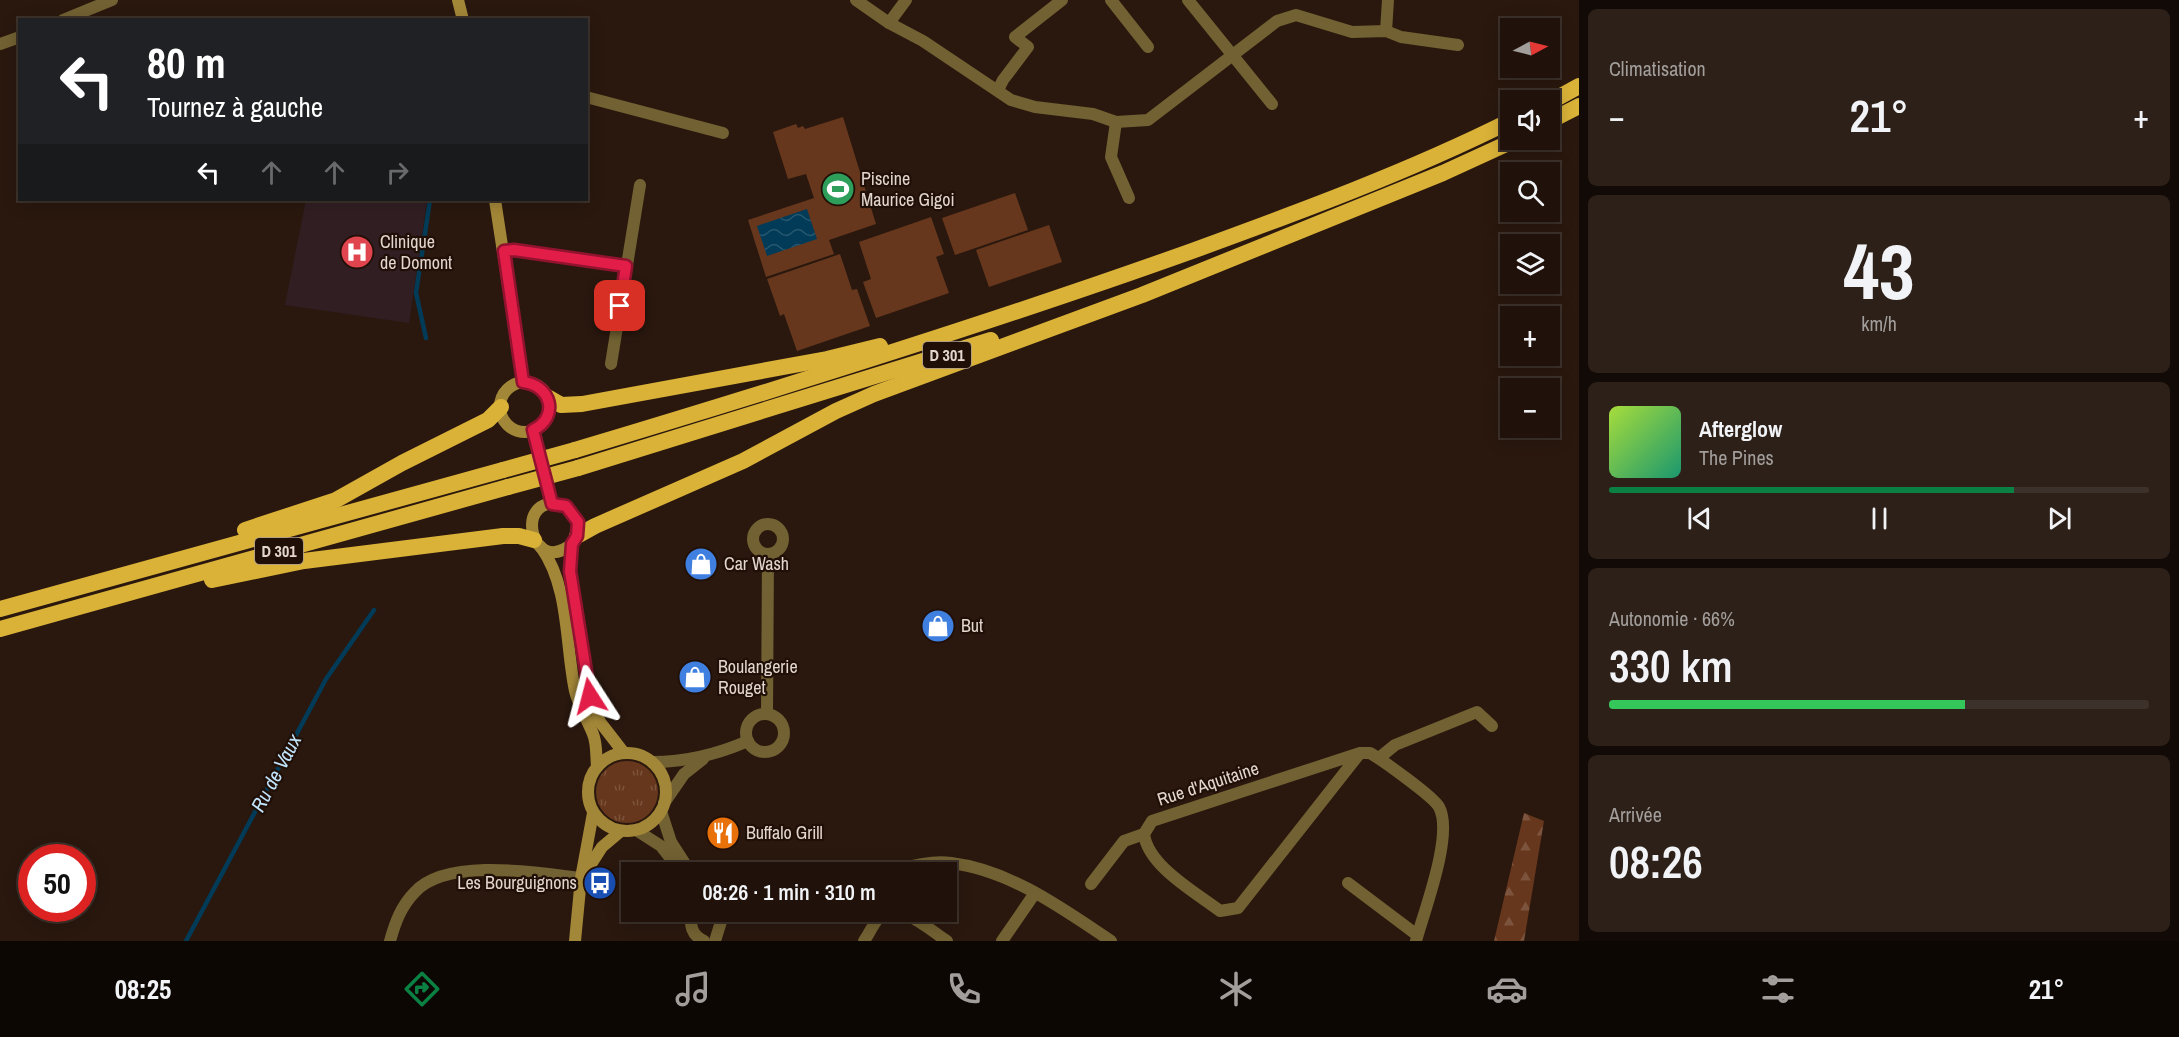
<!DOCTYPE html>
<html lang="fr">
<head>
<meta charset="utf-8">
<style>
  :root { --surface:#20120a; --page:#2d2018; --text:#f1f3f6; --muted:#a29e9c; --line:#3d322b; --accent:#0b8043 }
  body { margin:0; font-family:"Archivo Narrow",sans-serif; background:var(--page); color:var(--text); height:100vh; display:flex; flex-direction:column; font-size:22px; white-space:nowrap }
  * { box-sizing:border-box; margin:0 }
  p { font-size:20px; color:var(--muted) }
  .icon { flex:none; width:33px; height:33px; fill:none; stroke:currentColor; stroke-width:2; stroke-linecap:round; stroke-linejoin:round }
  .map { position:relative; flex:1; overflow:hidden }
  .sheet { display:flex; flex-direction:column; gap:9px; padding:9px; background:#120a06; width:600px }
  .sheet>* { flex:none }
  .guide { position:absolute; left:18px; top:18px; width:570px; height:183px; border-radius:0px; box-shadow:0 3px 15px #0003,0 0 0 2px var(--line); background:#202124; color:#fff; overflow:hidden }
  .needle { width:39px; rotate:83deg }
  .buttons { position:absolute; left:1500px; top:18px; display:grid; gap:12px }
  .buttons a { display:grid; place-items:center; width:60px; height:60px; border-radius:0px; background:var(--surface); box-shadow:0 3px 15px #0003,0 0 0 2px var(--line); font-size:30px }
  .speed { position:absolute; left:18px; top:844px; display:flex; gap:12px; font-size:30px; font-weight:700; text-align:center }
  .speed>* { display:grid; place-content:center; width:78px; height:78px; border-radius:50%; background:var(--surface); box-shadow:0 3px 15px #0003,0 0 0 2px var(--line); line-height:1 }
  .speed .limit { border:9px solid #d22; background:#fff; color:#111 }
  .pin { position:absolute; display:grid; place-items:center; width:51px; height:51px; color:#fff; margin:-26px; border-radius:12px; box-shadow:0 3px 9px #0006 }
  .me { position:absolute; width:66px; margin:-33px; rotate:351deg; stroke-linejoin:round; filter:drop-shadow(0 0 4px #0008) }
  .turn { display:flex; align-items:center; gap:21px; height:126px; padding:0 30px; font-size:27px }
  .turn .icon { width:78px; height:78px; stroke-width:2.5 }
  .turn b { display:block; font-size:42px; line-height:51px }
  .lanes { display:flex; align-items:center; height:57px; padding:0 30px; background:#0003; justify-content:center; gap:30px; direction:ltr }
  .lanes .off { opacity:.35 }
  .big { font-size:45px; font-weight:600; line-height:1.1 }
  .sheet .widget { flex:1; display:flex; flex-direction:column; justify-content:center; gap:9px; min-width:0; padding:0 21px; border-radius:9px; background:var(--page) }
  .sheet .dial { align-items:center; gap:0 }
  .dial b { font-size:78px; line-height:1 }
  .song { display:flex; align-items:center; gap:18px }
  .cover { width:72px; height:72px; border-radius:9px; background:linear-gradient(135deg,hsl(80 70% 55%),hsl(160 70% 35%)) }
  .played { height:6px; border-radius:3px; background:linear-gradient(90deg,var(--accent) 75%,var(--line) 75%) }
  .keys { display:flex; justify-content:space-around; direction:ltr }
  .heat { display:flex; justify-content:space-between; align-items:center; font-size:33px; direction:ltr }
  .charge { height:9px; border-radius:4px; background:linear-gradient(90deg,#34c759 66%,var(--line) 0) }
  .trip { position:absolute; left:621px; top:862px; width:336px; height:60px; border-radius:0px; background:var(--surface); box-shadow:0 3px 15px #0003,0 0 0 2px var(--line); font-weight:600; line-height:60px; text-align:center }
  .tab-bar { display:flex; height:96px; justify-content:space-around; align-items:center; background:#0d0704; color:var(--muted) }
  .tab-bar .icon { width:42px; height:42px }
  .tab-bar .active { color:var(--accent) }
  .tab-bar b { font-size:27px; color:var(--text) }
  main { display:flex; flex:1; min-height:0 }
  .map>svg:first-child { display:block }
</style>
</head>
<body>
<main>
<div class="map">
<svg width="1579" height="941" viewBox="0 0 1579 941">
  <defs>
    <pattern id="grass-tufts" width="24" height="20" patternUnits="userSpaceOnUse" patternTransform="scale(1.5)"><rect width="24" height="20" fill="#66371c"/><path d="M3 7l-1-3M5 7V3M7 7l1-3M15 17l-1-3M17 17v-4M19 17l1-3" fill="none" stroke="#7c533c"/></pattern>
    <pattern id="forest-firs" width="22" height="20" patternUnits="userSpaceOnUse" patternTransform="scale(1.5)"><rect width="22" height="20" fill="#66371c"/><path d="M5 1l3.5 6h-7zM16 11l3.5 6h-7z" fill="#7c533c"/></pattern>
    <pattern id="water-waves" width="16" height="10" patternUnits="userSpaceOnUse" patternTransform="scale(1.5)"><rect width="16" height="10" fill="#013b58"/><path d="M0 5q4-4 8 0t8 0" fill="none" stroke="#26576f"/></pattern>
  </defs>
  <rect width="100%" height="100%" fill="#2a180e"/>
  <!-- medical -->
  <polygon fill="#311e23" points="306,200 427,200 409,323 285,305"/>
  <!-- grass -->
  <circle fill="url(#grass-tufts)" cx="627" cy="792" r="31"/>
  <!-- forest -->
  <polygon fill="url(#forest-firs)" points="1524,813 1544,821 1524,941 1494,941"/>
  <!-- garden -->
  <g fill="#66371c">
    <polygon points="843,117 876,224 829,240 834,254 766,277 748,220 814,198 806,174 788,179 773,132 796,124 798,128 803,126 805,129"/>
    <polygon points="1015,193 1028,230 955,255 942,218"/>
    <polygon points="931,217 944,254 936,257 949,293 876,318 863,282 871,279 859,242"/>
    <polygon points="1049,225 1062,262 989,287 976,250"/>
    <polygon points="840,254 852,290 857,289 870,326 797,351 784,314 780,316 767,279"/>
  </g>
  <!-- water -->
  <polygon fill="url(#water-waves)" points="807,209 817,239 767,256 757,226"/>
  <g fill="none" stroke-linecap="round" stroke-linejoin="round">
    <!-- stream -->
    <g stroke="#013b58" stroke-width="4.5">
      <polyline points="426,338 416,293 430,200"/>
      <polyline points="186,941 326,679 374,610"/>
    </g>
    <!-- minor -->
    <g stroke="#726132" stroke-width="12">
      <polyline points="856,0 889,23 923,41 1011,100 1035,107 1093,114 1116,122 1148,120 1277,21 1296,15 1352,32 1386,31 1401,37 1458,45"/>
      <polyline points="1111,0 1148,47"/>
      <polyline points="1188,0 1272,104"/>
      <polyline points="63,20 112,0"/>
      <polyline points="889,23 906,0"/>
      <polyline points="1386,31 1388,0"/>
      <polyline points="0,44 20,37"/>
      <polyline points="998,90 1003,80 1028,47 1015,37 1062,0"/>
      <polyline points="586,97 723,133"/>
      <polyline points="1116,122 1111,157 1129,198"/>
      <polyline points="503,251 514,250 626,266"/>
      <polyline points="611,364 640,185"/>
      <circle cx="768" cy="539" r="15"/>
      <polyline points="767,714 768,554"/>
      <circle cx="765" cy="733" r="19"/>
      <path d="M1360,753L1238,908L1220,911C1195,892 1148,866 1144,834L1152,821L1360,753H1370C1382,760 1434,797 1439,807C1454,834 1424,911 1416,941"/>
      <polyline points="1379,758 1395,745 1477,712 1492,726"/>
      <path d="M652,762C687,762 716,755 748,741"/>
      <polyline points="664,803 684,774 703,759"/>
      <polyline points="661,811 671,842 691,873"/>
      <polyline points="636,830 661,846 682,873"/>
      <path d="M884,873C905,868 928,860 951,863C1010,870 1063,909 1111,941"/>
      <polyline points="1348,883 1417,935"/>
      <polyline points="1091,884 1124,841 1144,834"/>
      <path d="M691,912C690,925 691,935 704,941"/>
      <path d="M390,941C395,923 401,906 415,892C447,857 539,873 581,878"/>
      <polyline points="715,941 724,912"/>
      <path d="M864,941C869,934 874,922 880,917C900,901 931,931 947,941"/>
      <polyline points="1002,941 1035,893"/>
    </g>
    <!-- secondary -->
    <g stroke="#a38738" stroke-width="12">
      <polyline points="458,0 463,20"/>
      <polyline points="495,200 523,382"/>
      <circle cx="525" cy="407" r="25"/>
      <polyline points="533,430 552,504"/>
      <path d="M572,544C529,579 512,488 566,506L578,522L577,536L572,544L570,571L590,696L600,722L624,753"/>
      <path d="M541,547C570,588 565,644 575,691C579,707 587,719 593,734C597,744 596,756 597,766"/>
      <circle cx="627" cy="792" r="39"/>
      <polyline points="584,875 602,847 621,831"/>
      <polyline points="575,941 581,878 593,813"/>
    </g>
    <!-- trunk -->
    <g stroke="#dab238" stroke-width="16">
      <polyline points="1550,102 1579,86"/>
      <polyline points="1550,121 1579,106"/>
      <polyline points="549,398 561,405 582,404 827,359 880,346"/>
      <path d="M575,450C782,388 988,324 1192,251C1299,212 1408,172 1510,121"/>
      <polyline points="578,468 991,340"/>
      <polyline points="245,530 336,500 402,463 488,420 501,407"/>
      <polyline points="577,536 595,526 743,461 836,411 874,394 1142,295 1443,173 1515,140"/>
      <polyline points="212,580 304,561 503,536 519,536 534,540"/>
      <polyline points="0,609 503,470"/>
      <polyline points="0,629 508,487"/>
    </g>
    <!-- trunk-bridge -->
    <g stroke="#dab238" stroke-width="16">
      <polyline points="503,470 575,450"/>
      <polyline points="508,487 578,468"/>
    </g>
  </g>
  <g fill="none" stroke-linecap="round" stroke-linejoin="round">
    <!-- route casing -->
    <g stroke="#92132f" stroke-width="15">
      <path id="route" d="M590,696L570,571L572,544L577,536L578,522L566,506L552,504L533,430C560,417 551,385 523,382L504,251L514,250L626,266L620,306"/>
    </g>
    <!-- route -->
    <use href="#route" stroke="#e11d48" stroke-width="10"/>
  </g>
  <!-- icons -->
  <defs>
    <g id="stadium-disc" transform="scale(1.725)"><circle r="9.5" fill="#2e9e5b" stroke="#200f06"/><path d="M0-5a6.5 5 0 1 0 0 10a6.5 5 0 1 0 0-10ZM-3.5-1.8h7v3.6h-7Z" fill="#fff"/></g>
    <g id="hospital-disc" transform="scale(1.725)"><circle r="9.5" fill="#e0444e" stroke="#200f06"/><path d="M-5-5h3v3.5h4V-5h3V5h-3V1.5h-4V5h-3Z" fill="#fff"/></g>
    <g id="shop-disc" transform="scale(1.725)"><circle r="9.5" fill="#3f7fe0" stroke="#200f06"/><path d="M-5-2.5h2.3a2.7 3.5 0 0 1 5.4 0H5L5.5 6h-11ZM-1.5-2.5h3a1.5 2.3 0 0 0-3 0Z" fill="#fff"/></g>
    <g id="restaurant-disc" transform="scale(1.725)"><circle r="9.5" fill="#e8710a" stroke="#200f06"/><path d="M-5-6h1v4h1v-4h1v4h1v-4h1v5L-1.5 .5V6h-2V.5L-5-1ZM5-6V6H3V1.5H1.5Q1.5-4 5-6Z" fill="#fff"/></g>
    <g id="bus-disc" transform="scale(1.725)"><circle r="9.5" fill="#1a4fb4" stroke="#200f06"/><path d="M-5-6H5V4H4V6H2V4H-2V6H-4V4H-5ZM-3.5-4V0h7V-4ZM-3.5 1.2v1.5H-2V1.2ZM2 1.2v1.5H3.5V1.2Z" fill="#fff"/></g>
  </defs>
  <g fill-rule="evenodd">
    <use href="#stadium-disc" x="838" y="189"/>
    <use href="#hospital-disc" x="357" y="252"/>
    <use href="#shop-disc" x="701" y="564"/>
    <use href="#shop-disc" x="938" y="626"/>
    <use href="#shop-disc" x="695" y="677"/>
    <use href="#restaurant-disc" x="723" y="833"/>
    <use href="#bus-disc" x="600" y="883"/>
  </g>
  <g text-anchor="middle" stroke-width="4.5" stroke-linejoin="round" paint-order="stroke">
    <!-- shield labels -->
    <g fill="#200f06" stroke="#a89a93" stroke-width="1.5">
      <rect x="923" y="342" width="48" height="26" rx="4.5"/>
      <rect x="255" y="538" width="48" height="26" rx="4.5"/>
    </g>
    <g font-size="16" font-weight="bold" fill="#e3d6cf">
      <text x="947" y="361">D 301</text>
      <text x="279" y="557">D 301</text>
    </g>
    <!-- poi labels -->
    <g font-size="18" fill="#e3d6cf" stroke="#200f06" text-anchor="start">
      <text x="861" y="185">Piscine<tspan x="861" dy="21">Maurice Gigoi</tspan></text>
      <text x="380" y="248">Clinique<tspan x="380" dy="21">de Domont</tspan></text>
      <text x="724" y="570">Car Wash</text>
      <text x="961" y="632">But</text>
      <text x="718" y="673">Boulangerie<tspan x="718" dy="21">Rouget</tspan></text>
      <text x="746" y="839">Buffalo Grill</text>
      <text x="577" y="889" text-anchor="end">Les Bourguignons</text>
    </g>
    <!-- street labels -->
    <g font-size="18" fill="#e3d6cf" stroke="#200f06">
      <text transform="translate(1208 784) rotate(-18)" y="6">Rue d'Aquitaine</text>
    </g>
    <!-- water labels -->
    <g font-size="20" font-style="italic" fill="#c2e4fc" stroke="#200f06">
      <text transform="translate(276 773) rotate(-62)" y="7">Ru de Vaux</text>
    </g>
  </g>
</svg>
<div class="buttons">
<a><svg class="needle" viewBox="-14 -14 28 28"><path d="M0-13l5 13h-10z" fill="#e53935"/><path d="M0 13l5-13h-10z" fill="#a29e9c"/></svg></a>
<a><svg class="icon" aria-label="sound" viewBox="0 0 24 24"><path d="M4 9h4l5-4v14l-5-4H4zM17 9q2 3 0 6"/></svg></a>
<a><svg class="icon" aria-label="search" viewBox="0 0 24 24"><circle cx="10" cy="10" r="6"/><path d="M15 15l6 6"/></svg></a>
<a><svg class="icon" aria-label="layers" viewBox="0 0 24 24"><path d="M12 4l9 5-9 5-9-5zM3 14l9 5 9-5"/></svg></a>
<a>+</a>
<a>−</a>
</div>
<div class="speed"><div class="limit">50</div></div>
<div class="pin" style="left:620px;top:306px;background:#d93025"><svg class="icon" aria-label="arrive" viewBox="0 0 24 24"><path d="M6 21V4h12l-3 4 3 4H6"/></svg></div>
<svg class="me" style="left:590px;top:696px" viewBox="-20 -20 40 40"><path d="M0-17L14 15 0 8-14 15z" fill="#e11d48" stroke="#fff" stroke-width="4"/></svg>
<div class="trip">08:26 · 1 min · 310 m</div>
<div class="guide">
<div class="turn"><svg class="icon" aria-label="left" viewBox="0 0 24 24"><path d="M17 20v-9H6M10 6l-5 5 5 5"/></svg><div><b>80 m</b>Tournez à gauche</div></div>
<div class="lanes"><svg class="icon" aria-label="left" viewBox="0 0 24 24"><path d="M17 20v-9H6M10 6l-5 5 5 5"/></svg><svg class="icon off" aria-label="ahead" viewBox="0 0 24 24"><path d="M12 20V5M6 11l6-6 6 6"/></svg><svg class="icon off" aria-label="ahead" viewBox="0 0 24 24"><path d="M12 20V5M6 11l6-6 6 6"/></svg><svg class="icon off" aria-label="right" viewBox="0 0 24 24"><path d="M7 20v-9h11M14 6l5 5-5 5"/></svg></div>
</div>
</div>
<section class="sheet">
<div class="widget"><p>Climatisation</p>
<div class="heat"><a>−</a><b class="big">21°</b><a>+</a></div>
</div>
<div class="widget dial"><b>43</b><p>km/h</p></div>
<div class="widget">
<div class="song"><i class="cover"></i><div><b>Afterglow</b><p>The Pines</p></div></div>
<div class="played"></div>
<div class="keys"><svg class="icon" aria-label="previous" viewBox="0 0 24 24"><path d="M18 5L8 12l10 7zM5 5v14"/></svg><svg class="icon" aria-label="pause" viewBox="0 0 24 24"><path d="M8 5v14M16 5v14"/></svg><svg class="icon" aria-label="next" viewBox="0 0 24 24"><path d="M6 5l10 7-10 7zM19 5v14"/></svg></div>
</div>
<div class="widget"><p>Autonomie · 66%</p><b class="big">330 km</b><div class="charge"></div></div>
<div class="widget"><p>Arrivée</p><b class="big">08:26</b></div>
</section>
</main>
<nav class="tab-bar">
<b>08:25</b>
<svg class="icon active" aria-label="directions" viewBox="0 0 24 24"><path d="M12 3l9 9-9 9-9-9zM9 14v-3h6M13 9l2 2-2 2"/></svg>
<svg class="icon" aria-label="music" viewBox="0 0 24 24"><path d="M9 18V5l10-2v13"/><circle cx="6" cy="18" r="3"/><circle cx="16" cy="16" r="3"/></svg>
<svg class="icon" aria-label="phone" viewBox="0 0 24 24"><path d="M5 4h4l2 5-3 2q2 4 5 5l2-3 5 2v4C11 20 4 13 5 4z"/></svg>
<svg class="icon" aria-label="climate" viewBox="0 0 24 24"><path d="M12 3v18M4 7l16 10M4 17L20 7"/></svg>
<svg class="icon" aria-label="car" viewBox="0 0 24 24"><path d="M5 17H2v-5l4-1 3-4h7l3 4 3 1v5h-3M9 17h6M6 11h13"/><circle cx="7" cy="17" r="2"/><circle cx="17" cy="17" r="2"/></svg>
<svg class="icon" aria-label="filters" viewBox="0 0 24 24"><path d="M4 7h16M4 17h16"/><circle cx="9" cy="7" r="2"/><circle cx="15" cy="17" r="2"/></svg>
<b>21°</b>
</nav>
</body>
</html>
